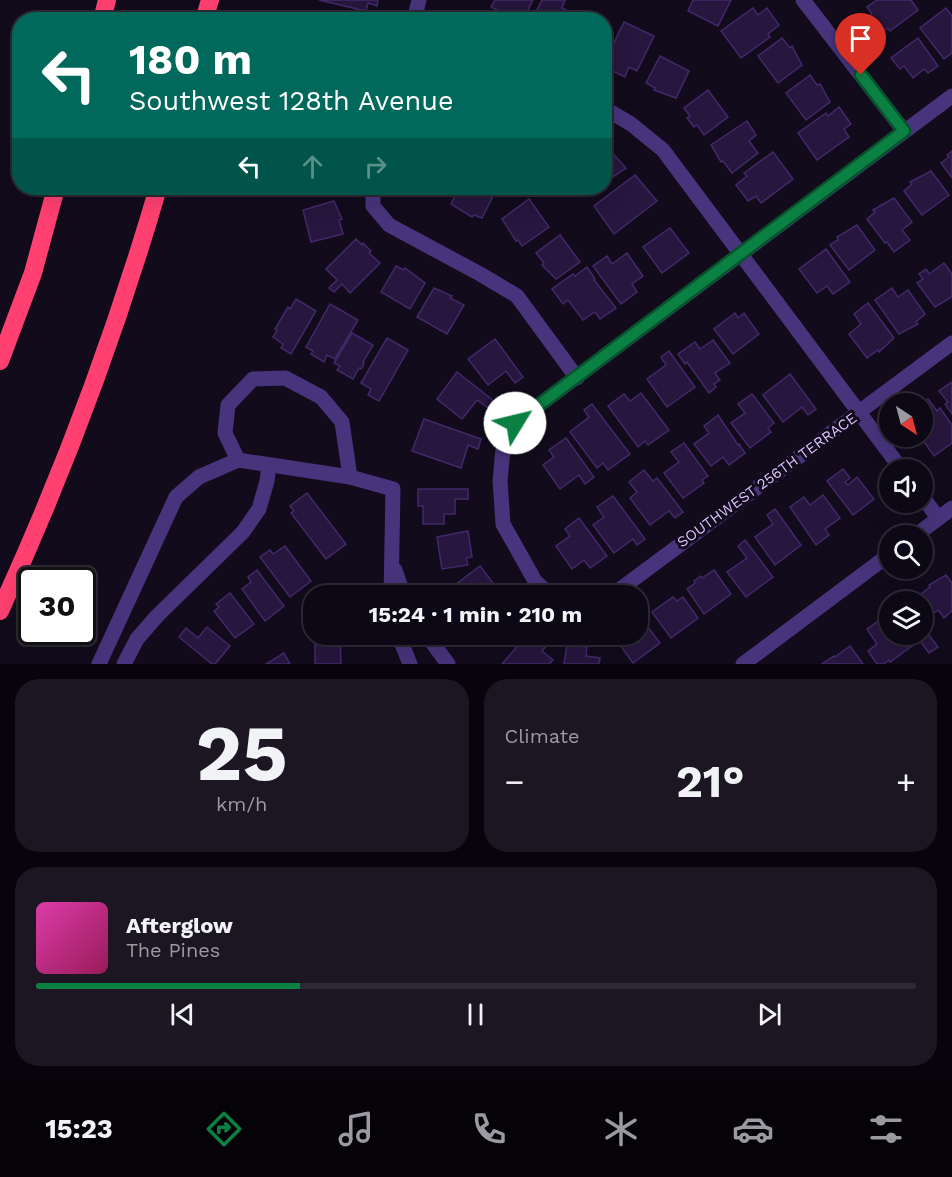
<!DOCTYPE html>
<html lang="en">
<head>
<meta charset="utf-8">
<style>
  :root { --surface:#0d0815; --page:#1b1622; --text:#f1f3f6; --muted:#9a9aa0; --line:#2d2934; --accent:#0b8043 }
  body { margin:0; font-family:"Work Sans",sans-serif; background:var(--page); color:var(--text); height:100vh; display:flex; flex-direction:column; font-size:22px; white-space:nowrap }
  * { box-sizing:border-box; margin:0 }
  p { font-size:20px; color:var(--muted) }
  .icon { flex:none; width:33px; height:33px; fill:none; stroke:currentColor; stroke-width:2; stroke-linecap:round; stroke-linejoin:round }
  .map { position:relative; height:664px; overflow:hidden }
  .side { display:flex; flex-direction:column; gap:15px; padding:15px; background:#07040c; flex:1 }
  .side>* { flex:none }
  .guide { position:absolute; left:12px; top:12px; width:600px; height:183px; border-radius:24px; box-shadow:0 6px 24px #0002,0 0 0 2px var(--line); background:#00695c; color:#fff; overflow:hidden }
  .needle { width:39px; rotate:144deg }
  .buttons { position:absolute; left:879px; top:393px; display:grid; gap:12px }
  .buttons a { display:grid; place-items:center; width:54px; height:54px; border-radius:50%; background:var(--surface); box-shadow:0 6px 24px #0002,0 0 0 2px var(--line); font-size:30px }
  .speed { position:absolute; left:18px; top:567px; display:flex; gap:12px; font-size:30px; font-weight:700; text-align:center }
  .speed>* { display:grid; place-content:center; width:78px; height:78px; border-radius:50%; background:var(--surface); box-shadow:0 6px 24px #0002,0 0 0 2px var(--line); line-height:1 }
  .speed .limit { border:3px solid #111; border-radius:9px; background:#fff; color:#111 }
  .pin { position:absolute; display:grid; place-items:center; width:51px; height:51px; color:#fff; margin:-62px -26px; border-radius:50% 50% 50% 0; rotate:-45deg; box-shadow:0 0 6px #0007 }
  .pin .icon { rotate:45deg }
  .me { position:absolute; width:66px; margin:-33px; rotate:54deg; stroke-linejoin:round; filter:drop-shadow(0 0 4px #0008) }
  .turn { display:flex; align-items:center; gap:21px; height:126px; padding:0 18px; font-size:27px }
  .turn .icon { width:78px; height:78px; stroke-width:2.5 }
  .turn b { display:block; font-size:42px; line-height:51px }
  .lanes { display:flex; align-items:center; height:57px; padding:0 18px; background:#0003; justify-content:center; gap:30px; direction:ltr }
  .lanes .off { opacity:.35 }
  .big { font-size:45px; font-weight:700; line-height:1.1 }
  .side .widget { flex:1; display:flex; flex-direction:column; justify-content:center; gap:9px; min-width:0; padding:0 21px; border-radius:24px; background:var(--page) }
  .side .dial { align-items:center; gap:0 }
  .dial b { font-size:78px; line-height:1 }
  .song { display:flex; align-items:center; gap:18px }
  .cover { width:72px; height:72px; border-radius:9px; background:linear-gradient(135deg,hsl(320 70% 55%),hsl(330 70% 35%)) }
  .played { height:6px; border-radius:3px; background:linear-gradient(90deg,var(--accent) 30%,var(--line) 30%) }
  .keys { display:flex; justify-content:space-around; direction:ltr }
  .heat { display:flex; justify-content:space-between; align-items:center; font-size:33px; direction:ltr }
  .side .tiles { flex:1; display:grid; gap:15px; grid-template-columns:1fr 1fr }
  .widget:last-child { grid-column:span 2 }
  .trip { position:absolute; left:303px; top:585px; width:345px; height:60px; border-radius:24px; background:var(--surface); box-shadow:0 6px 24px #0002,0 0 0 2px var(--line); font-weight:700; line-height:60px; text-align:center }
  .tabs { display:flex; height:96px; justify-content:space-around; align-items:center; background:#050308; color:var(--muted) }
  .tabs .icon { width:42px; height:42px }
  .tabs .on { color:var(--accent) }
  .tabs b { font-size:27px; color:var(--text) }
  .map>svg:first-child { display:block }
</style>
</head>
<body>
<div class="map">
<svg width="952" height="664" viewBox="0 0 952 664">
  <rect width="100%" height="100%" fill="#110b1c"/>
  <!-- building -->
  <g fill="#27163d" stroke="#44286a" stroke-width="1.5">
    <polygon points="319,0 378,0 377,6 368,3 366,11"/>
    <polygon points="495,0 533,0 523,20 517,20 509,16 508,18 498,13 499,11 491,7"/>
    <polygon points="542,0 565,0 562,8 572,13 568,20 532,20"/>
    <polygon points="693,0 731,0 718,26 688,11"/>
    <polygon points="877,0 911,0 918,10 890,31 888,28 876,37 864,20 872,14 867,7"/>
    <polygon points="753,8 758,15 767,8 779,25 768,34 770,37 741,58 721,31"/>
    <polygon points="946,8 952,16 952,53 944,59 920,28"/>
    <polygon points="624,22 654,36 637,71 629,67 625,77 606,68 612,55 609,53"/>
    <polygon points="782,38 790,48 792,46 802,65 778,83 758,56"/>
    <polygon points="918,38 938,66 928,73 924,69 913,78 904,66 900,69 891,58"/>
    <polygon points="660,56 689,71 676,98 654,90 655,88 646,83"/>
    <polygon points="810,75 817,85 820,84 830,102 806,120 786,93"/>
    <polygon points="708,90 728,117 704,135 697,125 694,127 687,118 690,116 684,108"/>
    <polygon points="839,107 851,124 844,129 849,137 817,160 798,133 826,113 828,116"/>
    <polygon points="747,121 756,135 749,141 758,153 732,173 723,161 721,162 711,145"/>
    <polygon points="604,144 626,168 604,183"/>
    <polygon points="952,151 952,178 941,163 949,157 947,155"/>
    <polygon points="773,152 793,179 761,203 756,196 748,201 736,185 747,176 744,173"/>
    <polygon points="931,171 949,195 922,215 904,191 912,184 910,182"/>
    <polygon points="635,175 657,201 614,234 594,206"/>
    <polygon points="423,188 445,188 441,195 435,192 434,194"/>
    <polygon points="459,188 487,188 495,192 482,218 474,215 472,217 451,204"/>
    <polygon points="894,198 912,222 902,230 910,240 894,252 887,242 885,243 867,219 875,212 873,210"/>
    <polygon points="529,199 549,227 522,246 518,240 516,241 502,219"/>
    <polygon points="334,201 342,219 339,220 343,234 311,242 303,210"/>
    <polygon points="857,225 875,250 849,270 830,245 838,240 837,237"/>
    <polygon points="670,228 689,253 662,273 643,247"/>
    <polygon points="560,235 580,262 556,279 542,265 544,263 536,253"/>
    <polygon points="356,239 362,245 363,243 371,251 369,253 380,263 350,293 342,284 334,292 329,288 337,280 326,269"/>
    <polygon points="826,249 850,282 833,294 827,286 817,293 799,269"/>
    <polygon points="627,253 643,276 632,284 637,292 621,304 593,266 607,256 612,264"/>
    <polygon points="944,263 952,274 952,297 935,307 917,283 923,279 919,274 926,269 929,274"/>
    <polygon points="396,266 404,270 405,268 425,283 410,309 381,292"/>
    <polygon points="587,267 595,279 594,280 616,308 600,319 595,312 583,320 568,300 563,304 552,289 573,274 575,276"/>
    <polygon points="434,288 452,296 450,298 464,305 447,334 417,317"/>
    <polygon points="892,288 898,297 908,290 925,314 916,322 918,324 899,334 875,300"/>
    <polygon points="296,299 316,311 291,354 281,348 283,344 273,337 277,330 275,329 288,307 290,309"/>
    <polygon points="868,303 894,338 879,352 878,350 867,358 849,334 861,324 854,314"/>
    <polygon points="330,304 358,320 335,359 327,355 324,362 311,354 313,351 306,347"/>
    <polygon points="735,313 738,318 744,313 759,334 733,354 714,329"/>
    <polygon points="352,333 373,345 363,362 364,363 363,366 361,369 359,368 353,379 337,370 340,366 334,363"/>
    <polygon points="387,338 408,350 379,401 368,395 371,389 361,383"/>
    <polygon points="495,339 523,377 515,383 506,371 488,385 468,359"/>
    <polygon points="713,340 730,363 715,373 720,380 714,384 716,387 709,393 687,362 685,364 678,354 695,342 700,349"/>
    <polygon points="669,351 695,387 667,407 647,379 666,365 661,357"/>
    <polygon points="457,372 494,401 488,408 477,400 462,419 437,399"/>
    <polygon points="790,374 816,409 808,415 802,407 783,422 763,395"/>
    <polygon points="952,382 952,414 945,404 948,402 939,391"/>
    <polygon points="641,393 669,430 648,445 645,441 638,447 608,406 624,394 630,401"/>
    <polygon points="752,394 774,423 768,428 771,432 750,448 731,423 745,413 738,404"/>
    <polygon points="928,399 937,411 940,408 952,425 952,443 934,456 920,436 922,436 922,404"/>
    <polygon points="592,404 630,454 608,470 603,463 597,468 570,432 589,417 584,410"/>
    <polygon points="718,415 738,445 739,444 745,453 729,465 723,457 711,466 694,444 709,433 704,426"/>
    <polygon points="424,419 481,439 478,449 468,445 461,468 412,451"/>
    <polygon points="566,438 594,477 585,484 579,475 560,489 543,465 554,457 549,450"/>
    <polygon points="684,443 708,476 702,480 704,483 683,498 664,473 679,462 671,452"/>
    <polygon points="843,469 850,478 845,482 848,485 857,477 874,499 853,515 827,481"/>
    <polygon points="644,470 653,481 657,478 683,512 675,518 669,511 650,525 630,498 637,492 629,482"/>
    <polygon points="418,489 468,489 468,499 455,499 455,514 444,514 444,524 423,524 423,506 418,506"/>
    <polygon points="307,493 346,544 326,559 291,513 294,511 290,506"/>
    <polygon points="823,495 840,518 825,529 829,535 816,545 790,507 804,497 810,505"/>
    <polygon points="613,496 645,539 637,545 633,539 614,553 593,525 604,517 597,507"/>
    <polygon points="775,509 801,545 775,565 755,537 773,524 767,515"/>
    <polygon points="579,518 607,556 590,568 584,560 572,569 556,546 570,536 565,529"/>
    <polygon points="468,531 472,557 466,558 468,565 442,569 437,537"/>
    <polygon points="745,540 773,577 746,597 727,572 747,558 738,546"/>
    <polygon points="285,546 311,581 290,597 260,557 270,550 273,554"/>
    <polygon points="480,566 496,587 491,590 496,596 462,596 455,585"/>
    <polygon points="257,570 284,606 265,621 242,589 251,582 248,577"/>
    <polygon points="714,570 731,594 704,614 687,589 695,583 694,581 701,576 702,578"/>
    <polygon points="946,575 952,583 952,611 944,618 938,610 926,619 922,615 922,602 912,601 930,587 929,585"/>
    <polygon points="230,593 254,624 235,638 214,611 219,607 216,604"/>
    <polygon points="673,597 677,601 683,597 698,618 671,638 652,612"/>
    <polygon points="890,613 890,634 910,634 916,643 890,662 889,660 884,664 877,664 868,651 877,644 867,629"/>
    <polygon points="644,622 660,643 633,663 614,637 618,634 638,634 638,627"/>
    <polygon points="207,627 230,646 215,664 212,664 179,637 186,628 198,638"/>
    <polygon points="926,631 938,647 929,653 917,637"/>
    <polygon points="489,634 513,634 498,646"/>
    <polygon points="528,634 538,634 548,644 542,651 553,660 549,664 502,664"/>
    <polygon points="340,635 341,664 315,664 315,636"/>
    <polygon points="567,644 587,647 586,656 600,658 599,664 564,664"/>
    <polygon points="850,646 863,664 822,664 834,656 835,657"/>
    <polygon points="284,653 290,664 266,664"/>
  </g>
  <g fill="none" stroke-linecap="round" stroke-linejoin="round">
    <!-- minor -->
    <g stroke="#47347c" stroke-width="15">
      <polyline points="803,0 904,131"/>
      <polyline points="414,20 419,0"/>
      <polyline points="604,108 631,124 663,150 902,470"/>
      <polyline points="373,188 373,206 389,225 480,274 517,296 577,378"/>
      <polyline points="238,460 350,477 393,489 391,596"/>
      <polyline points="238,460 225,433 228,405 253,379 285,378 321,397 342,422 350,477"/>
      <polyline points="922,496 938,518"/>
      <polyline points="395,570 404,596"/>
      <polyline points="552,596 535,581 503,524 500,481 503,449 515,423 952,96"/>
      <polyline points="611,596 952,343"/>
      <polyline points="398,634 410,664"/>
      <polyline points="426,634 448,664"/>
      <polyline points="99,664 176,497 199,477 238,460"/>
      <polyline points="124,664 137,639 157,616 243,532 259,509 267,481 269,465"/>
    </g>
    <!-- tertiary -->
    <g stroke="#47347c" stroke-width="15">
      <polyline points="915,536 952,508"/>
      <polyline points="743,664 890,554"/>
    </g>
    <!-- motorway -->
    <g stroke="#ff4071" stroke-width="18">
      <polyline points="102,20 107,0"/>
      <polyline points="204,20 210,0"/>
      <polyline points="0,361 33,273 56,188"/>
      <path d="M0,611C63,474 116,332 158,188"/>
    </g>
  </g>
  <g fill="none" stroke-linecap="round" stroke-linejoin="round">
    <!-- route casing -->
    <g stroke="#07532c" stroke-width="15">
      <polyline id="route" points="515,423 904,131 861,75"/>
    </g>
    <!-- route -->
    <use href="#route" stroke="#0b8043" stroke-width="10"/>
  </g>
  <g text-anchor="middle" stroke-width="6" stroke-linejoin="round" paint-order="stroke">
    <!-- street labels -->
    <g font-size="15" fill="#d9c5ff" stroke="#110b1c">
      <text transform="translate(767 480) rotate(-36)" y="5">SOUTHWEST 256TH TERRACE</text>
    </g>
  </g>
</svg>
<div class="buttons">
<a><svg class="needle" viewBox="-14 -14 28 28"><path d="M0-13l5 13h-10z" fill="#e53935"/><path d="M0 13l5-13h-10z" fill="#9a9aa0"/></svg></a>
<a><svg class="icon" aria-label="sound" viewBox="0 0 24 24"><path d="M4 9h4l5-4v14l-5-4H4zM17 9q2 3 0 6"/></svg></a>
<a><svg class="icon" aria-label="search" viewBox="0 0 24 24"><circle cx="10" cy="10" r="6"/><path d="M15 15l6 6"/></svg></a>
<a><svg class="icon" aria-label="layers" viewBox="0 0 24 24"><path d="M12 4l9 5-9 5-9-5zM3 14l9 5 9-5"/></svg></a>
</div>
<div class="speed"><div class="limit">30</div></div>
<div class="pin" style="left:861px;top:75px;background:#d93025"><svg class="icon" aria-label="arrive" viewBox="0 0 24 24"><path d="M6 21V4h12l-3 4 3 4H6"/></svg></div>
<svg class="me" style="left:515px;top:423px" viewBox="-20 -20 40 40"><circle r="19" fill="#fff"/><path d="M0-13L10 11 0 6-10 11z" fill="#0b8043"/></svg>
<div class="trip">15:24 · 1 min · 210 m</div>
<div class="guide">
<div class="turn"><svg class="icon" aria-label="left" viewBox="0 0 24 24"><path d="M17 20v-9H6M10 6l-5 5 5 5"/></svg><div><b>180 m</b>Southwest 128th Avenue</div></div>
<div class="lanes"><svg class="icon" aria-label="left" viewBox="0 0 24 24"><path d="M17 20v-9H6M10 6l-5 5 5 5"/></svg><svg class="icon off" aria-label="ahead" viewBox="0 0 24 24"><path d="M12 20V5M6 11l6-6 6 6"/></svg><svg class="icon off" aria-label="right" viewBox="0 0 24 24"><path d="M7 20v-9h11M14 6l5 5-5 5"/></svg></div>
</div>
</div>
<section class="side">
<div class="tiles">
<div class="widget dial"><b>25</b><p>km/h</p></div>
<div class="widget"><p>Climate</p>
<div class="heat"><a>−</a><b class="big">21°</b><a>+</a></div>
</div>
<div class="widget">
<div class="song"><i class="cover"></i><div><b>Afterglow</b><p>The Pines</p></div></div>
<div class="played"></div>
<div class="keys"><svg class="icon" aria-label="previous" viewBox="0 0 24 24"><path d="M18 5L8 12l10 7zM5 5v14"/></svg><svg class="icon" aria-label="pause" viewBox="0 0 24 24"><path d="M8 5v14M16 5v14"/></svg><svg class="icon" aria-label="next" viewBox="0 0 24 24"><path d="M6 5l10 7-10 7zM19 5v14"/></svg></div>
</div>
</div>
</section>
<nav class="tabs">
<b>15:23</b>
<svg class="icon on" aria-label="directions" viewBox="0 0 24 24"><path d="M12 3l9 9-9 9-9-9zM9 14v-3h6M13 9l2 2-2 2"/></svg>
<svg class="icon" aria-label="music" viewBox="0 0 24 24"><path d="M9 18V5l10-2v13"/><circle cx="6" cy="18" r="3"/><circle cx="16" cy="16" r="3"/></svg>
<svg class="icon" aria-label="phone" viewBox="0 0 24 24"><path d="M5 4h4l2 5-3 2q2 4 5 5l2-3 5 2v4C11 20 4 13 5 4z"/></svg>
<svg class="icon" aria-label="climate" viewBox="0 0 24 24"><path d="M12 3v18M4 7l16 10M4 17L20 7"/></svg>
<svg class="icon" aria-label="car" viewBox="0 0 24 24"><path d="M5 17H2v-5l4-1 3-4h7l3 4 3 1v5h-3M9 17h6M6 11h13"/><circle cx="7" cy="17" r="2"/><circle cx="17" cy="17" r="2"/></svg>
<svg class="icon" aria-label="filters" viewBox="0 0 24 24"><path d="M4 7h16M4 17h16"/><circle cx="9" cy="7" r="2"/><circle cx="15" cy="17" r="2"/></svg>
</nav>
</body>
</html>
